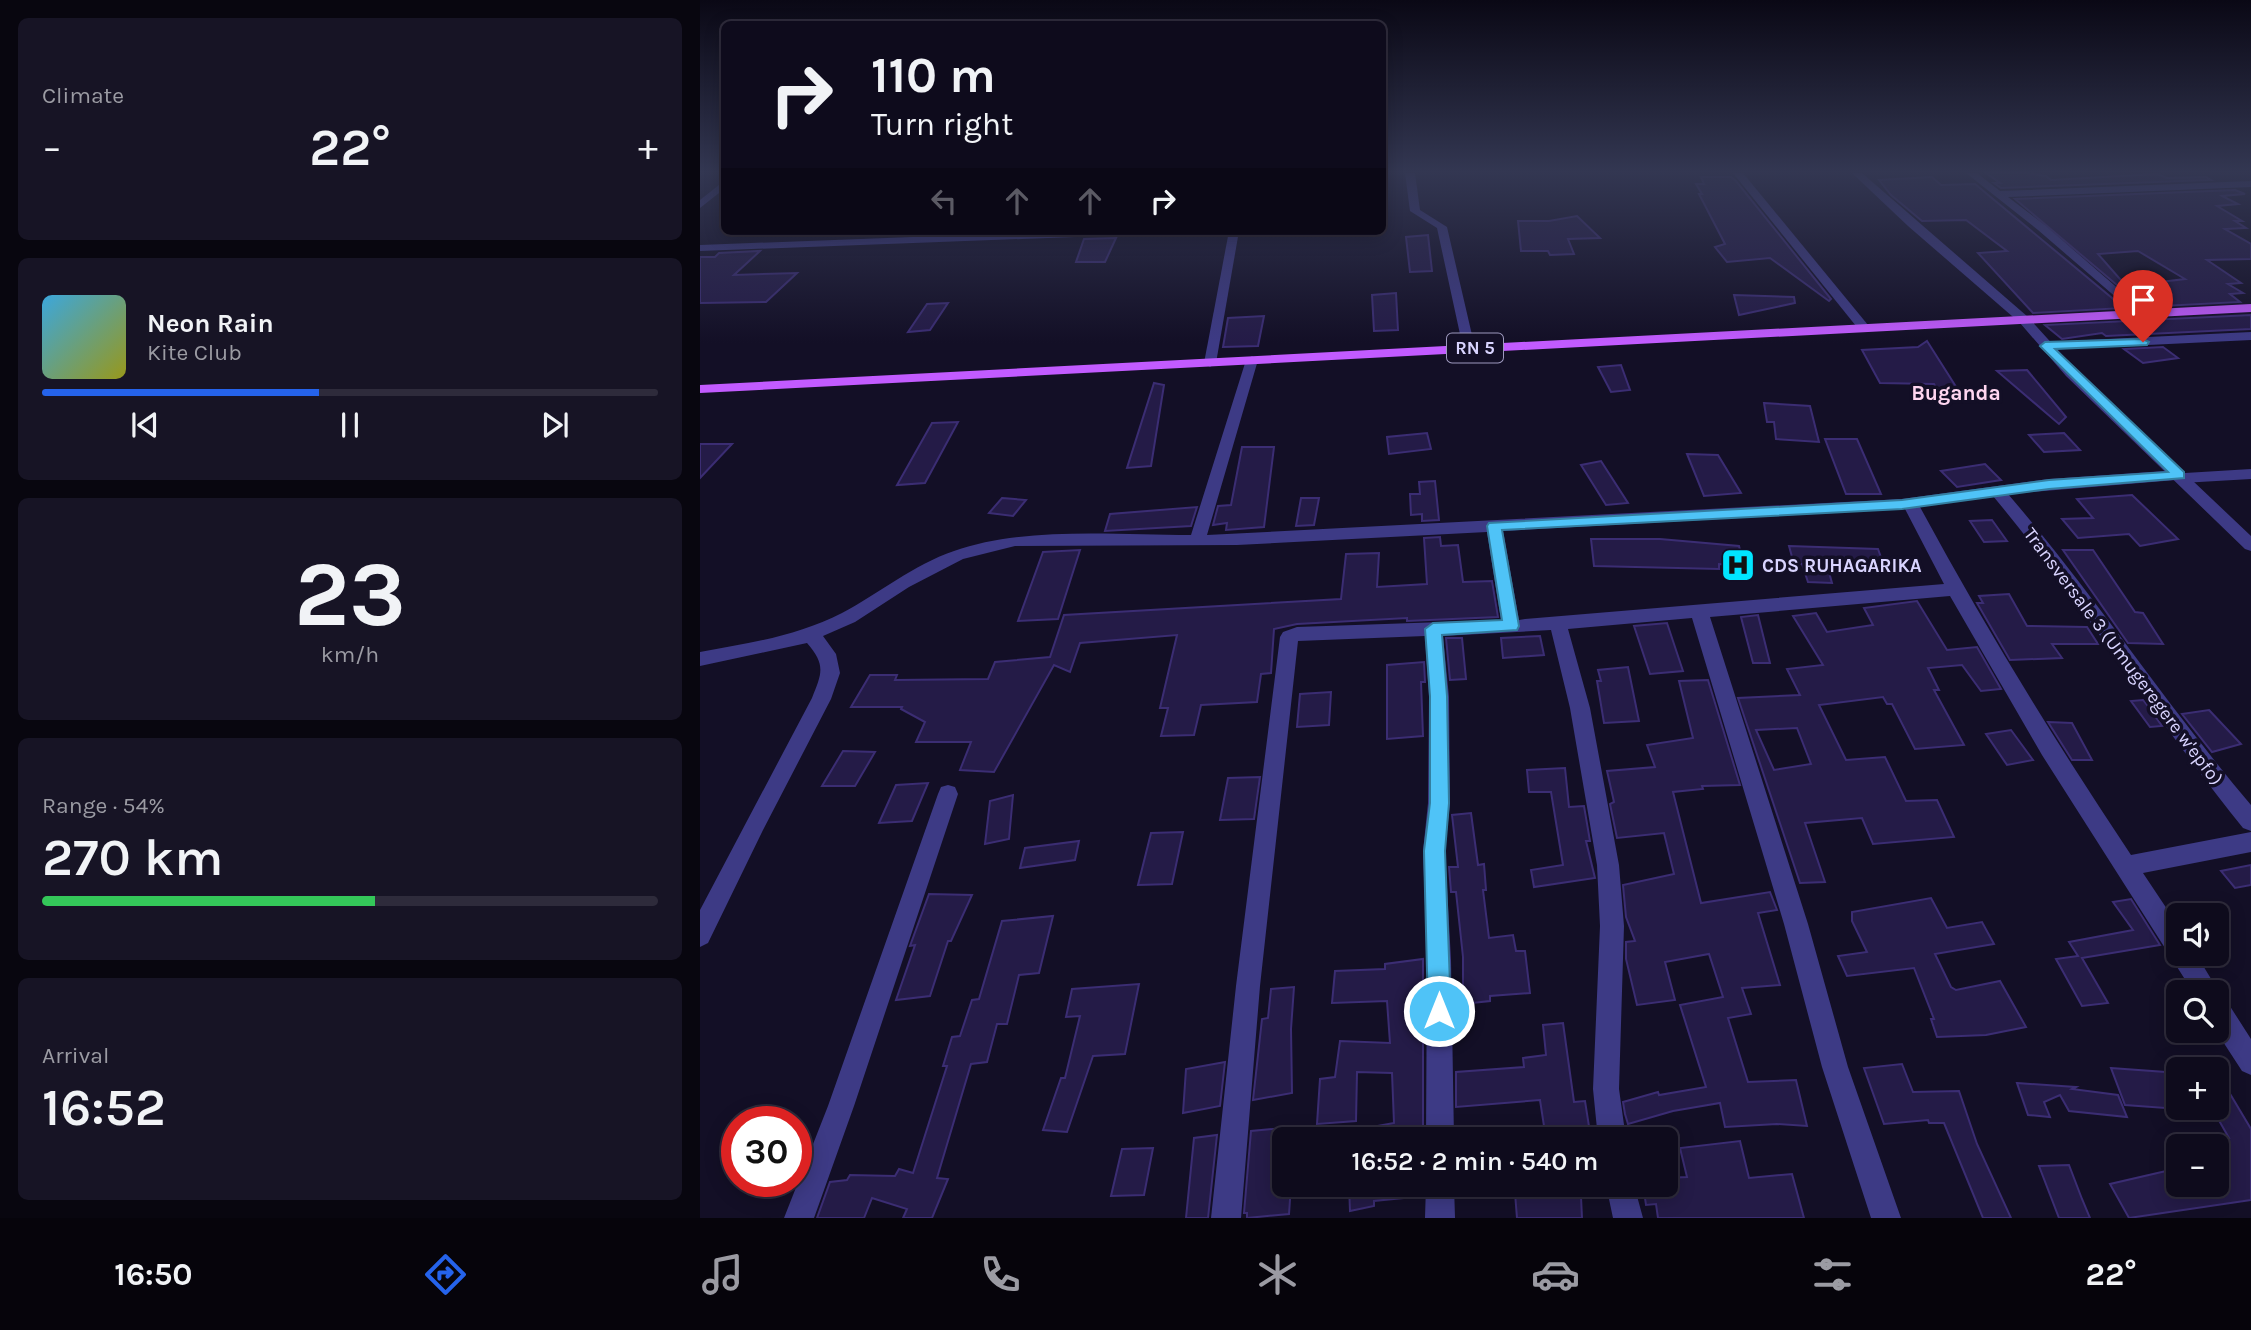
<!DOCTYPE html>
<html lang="en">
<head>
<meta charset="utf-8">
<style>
  :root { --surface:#0e0b1c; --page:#171425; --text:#f1f3f6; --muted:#9b9ba3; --line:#2e2b3b; --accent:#2563eb }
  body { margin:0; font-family:Karla,sans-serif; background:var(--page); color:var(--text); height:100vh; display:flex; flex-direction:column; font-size:26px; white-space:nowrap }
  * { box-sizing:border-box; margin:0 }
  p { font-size:23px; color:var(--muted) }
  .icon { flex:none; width:38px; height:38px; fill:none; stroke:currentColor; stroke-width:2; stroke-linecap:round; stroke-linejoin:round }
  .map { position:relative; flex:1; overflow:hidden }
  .details { display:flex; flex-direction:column; gap:18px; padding:18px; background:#08060f; width:700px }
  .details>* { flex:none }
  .banner { position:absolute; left:21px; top:21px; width:665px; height:214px; border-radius:10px; box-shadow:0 4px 18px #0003,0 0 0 2px var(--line); background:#0e0b1c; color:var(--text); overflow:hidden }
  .fabs { position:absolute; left:1466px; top:903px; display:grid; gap:14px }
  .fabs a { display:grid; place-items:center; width:63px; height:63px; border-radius:10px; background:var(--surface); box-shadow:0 4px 18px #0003,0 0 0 2px var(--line); font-size:35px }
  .speed { position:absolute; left:21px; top:1106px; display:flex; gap:14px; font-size:35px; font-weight:700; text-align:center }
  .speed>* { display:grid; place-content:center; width:91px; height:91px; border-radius:50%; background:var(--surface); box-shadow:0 4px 18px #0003,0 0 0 2px var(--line); line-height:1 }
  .speed .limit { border:10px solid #d22; background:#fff; color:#111 }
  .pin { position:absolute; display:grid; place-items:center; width:60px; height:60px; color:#fff; margin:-72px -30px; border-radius:50% 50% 50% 0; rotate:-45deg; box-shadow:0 0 7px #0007 }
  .pin .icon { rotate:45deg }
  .me { position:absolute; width:77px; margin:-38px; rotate:0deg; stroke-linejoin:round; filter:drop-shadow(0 0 5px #0008) }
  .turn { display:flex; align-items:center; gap:24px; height:147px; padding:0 35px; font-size:32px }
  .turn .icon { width:91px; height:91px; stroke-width:2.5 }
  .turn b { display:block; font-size:49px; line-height:60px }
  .lanes { display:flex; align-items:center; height:66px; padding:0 35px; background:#0003; justify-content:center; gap:35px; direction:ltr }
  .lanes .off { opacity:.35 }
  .big { font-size:52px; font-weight:600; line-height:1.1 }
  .details .widget { flex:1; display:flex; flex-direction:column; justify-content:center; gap:10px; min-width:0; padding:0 24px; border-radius:10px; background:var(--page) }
  .details .dial { align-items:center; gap:0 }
  .dial b { font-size:91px; line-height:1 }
  .song { display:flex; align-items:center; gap:21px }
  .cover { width:84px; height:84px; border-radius:10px; background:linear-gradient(135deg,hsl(200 70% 55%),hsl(60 70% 35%)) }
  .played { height:7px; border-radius:4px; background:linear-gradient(90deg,var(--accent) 45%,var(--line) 45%) }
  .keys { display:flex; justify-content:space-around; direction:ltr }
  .heat { display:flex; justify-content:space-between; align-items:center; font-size:38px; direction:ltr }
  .charge { height:10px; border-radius:5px; background:linear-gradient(90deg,#34c759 54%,var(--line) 0) }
  .trip { position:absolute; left:572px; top:1127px; width:406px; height:70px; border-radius:10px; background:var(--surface); box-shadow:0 4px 18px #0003,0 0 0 2px var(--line); font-weight:600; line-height:70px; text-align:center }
  .tab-bar { display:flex; height:112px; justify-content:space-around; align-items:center; background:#06040b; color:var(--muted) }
  .tab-bar .icon { width:49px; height:49px }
  .tab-bar .on { color:var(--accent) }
  .tab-bar b { font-size:32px; color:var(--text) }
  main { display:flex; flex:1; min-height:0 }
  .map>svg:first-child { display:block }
</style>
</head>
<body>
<main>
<section class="details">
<div class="widget"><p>Climate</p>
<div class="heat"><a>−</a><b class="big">22°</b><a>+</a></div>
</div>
<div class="widget">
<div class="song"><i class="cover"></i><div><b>Neon Rain</b><p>Kite Club</p></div></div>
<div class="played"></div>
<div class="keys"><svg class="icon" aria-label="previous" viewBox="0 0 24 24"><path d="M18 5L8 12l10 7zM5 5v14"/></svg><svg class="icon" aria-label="pause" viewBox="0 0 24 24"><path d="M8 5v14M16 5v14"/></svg><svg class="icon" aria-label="next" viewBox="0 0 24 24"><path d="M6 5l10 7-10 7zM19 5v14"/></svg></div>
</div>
<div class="widget dial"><b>23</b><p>km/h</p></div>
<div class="widget"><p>Range · 54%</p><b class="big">270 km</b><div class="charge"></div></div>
<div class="widget"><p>Arrival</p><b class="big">16:52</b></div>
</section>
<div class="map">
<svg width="1551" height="1218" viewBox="0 0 1551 1218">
  <rect width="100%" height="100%" fill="#130f26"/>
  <!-- building -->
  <g fill="#241b47" stroke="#3b2d73" stroke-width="2" fill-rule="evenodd">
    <polygon points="1286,173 1327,173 1346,176 1351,180 1457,174 1467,178 1506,177 1511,180 1301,188 1294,183 1300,183"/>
    <polygon points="1001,177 1031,177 1036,181 1131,299 1129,301 1070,258 1027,262 1015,247 1025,244 999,194 1002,194 996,184 1004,184"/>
    <polygon points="1232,177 1241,185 1275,184 1424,308 1333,313 1278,253 1307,251 1266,220 1222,221 1191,195 1179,180"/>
    <path d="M1535,190L1545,194L1522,196L1538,204L1517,206L1542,221H1535L1546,228L1525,229L1551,244V259L1507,260L1541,283L1528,284L1543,293L1530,294L1540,302L1443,307L1315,199ZM1438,251L1485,279L1426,286L1398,254Z"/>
    <polygon points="877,216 900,238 868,239 874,254 850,255 848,251 821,251 818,221 849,221"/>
    <polygon points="728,235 732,271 710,272 706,237"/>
    <polygon points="416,238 405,262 376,262 384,239"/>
    <polygon points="60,251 34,275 97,273 66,302 0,303 0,257 15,257 19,253"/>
    <polygon points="696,293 698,330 674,331 672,295"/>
    <polygon points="1034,295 1094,297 1095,303 1039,315"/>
    <polygon points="248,303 230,330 208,332 227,304"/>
    <polygon points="1551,315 1551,329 1406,336 1402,333 1362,339 1345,325"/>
    <polygon points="564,316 558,346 523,347 528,318"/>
    <polygon points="1227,341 1260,393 1239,393 1234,384 1180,383 1162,350 1218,347"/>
    <polygon points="1463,347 1478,358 1443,363 1424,349"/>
    <polygon points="921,365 930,390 911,392 898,367"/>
    <polygon points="1327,370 1366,417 1359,424 1297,371"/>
    <polygon points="454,383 464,385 451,466 427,468"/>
    <polygon points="1064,403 1110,406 1119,442 1076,439 1074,422 1067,422"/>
    <polygon points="258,422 225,483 197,485 232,423"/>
    <polygon points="727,433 731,449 689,454 687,437"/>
    <polygon points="1364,433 1380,450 1344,452 1329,435"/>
    <polygon points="1125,439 1157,439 1181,494 1146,494"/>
    <polygon points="0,444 32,444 0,478"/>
    <polygon points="542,447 574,447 564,527 526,530 527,523 513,525 518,506 531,505"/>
    <polygon points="987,454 1018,455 1041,493 1004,496"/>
    <polygon points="901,461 928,503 906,505 881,465"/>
    <polygon points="1285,464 1301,480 1257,487 1241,471"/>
    <polygon points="735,481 739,520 722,521 722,514 711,515 710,494 720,494 719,482"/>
    <polygon points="1432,495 1478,539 1440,546 1429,534 1378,538 1362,519 1393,518 1377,499"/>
    <polygon points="302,498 326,500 313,516 289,513"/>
    <polygon points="601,498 619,498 614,525 596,526"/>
    <polygon points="497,507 491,526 405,531 410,514"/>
    <polygon points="1292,520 1307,541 1284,542 1270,521"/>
    <polygon points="740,537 741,546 758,545 763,582 792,581 798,617 707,621 707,618 597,624 574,629 571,673 561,674 557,702 501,705 494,735 461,736 468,708 460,708 477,635 380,643 370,672 354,665 294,772 260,770 271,742 216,742 225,722 201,709 202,707 151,707 170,675 197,675 195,680 288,679 295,662 350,657 364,615 641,599 646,554 679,553 677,587 727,584 724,538"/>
    <polygon points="891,539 960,539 1039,546 1044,566 1019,564 1019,569 894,566"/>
    <polygon points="1089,546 1178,549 1185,569 1127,565 1132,583 1108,582 1102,564 1094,564"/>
    <polygon points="380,550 358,619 318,621 343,552"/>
    <polygon points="1363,550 1393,550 1435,612 1443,613 1463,644 1428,643"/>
    <polygon points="1309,594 1327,626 1387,627 1398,644 1352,644 1362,658 1310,660 1277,603 1283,603 1279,596"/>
    <path d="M1217,601L1247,650L1277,647L1301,689L1281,691L1262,665L1228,668L1239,690H1234L1264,745L1215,749L1192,704H1187L1183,697L1119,705L1146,760L1185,757L1206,801L1237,800L1254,837L1173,844L1162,818L1105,823L1125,882L1100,883L1038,698L1100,695L1087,669L1123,665L1093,616L1116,613L1127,632L1173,625L1164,608ZM1097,728L1111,764L1074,770L1056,730Z"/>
    <polygon points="1058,615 1070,663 1053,663 1041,617"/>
    <polygon points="967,623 983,671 950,674 934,626"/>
    <polygon points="840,636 844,655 803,658 801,638"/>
    <polygon points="746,638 762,638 766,679 750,680"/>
    <polygon points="724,662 725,682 721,682 723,736 687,739 687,665"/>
    <polygon points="928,667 939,721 904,723 897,681 901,681 898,670"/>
    <polygon points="1008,680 1040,785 1002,786 1003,789 973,792 1001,903 1070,892 1077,910 1058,913 1080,985 1042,988 1051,1014 1028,1018 1048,1082 1096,1080 1107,1126 1077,1124 1025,1127 1020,1103 973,1111 928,1124 925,1114 923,1102 958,1092 959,1095 1006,1087 980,1005 1023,997 1009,954 965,962 975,1000 937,1005 926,959 926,942 935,941 926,917 923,885 974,874 964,833 917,838 910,804 914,802 907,771 955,767 947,745 993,738 979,681"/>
    <polygon points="631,692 629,725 597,727 600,694"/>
    <polygon points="1443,700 1447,705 1462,726 1450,727 1431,701"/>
    <polygon points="1509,710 1541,744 1512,752 1482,714"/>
    <polygon points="1348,722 1372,723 1392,760 1372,760"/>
    <polygon points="1311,730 1333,760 1307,765 1286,734"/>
    <polygon points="143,751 175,752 155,786 122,786"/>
    <polygon points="865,768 869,807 884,806 890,841 886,841 895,878 834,887 831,870 863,865 851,792 829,792 827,770"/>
    <polygon points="560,777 554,819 520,820 528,778"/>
    <polygon points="228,783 212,821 179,823 196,785"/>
    <polygon points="313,795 309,839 285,844 290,801"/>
    <polygon points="771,813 778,865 784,864 786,890 783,890 789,938 813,935 816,951 825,951 830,993 790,996 790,1001 763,1004 763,957 756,892 751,892 749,867 758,867 752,815"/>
    <polygon points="483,832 472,884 438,885 451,833"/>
    <polygon points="379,841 375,860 320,868 325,848"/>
    <polygon points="1551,865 1551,885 1535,888 1521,871"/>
    <polygon points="229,894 272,895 251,941 248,941 230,996 196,1000 215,945 210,946"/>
    <polygon points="1231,898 1247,928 1282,922 1294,944 1235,954 1251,987 1256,990 1300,981 1326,1027 1286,1035 1237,1037 1231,1019 1234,1019 1214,968 1147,976 1138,956 1167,952 1152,921 1152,912"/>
    <polygon points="1431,899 1460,945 1382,958 1408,1003 1382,1006 1356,959 1378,956 1369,942 1433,930 1413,902"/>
    <polygon points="353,916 339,973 319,975 307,1024 297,1024 287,1062 271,1064 237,1178 248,1179 232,1218 203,1218 207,1209 172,1198 164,1218 117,1218 130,1182 147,1180 150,1175 195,1176 199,1169 213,1173 247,1066 243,1066 252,1037 260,1036 272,1000 279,999 302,921"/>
    <polygon points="723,959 723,1139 656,1139 655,1130 694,1123 692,1073 657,1072 656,1121 617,1124 620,1079 635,1077 640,1041 690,1043 687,1001 632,1003 635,971 685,969 685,964"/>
    <polygon points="439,984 425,1054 393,1056 367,1132 343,1130 361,1078 365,1078 380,1016 366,1017 372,989"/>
    <polygon points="594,987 591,1029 592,1093 553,1100 562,1019 568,1018 571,989"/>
    <polygon points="863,1023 874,1102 885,1101 891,1139 846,1139 840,1100 756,1107 756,1072 824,1067 823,1058 846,1055 843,1025"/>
    <polygon points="525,1062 520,1106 483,1113 486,1069"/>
    <polygon points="1202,1064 1213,1092 1259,1091 1277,1144 1311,1218 1283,1218 1244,1123 1229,1123 1228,1120 1184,1124 1164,1068"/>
    <polygon points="1411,1068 1479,1073 1479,1109 1425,1105"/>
    <polygon points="1517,1072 1551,1129 1551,1200 1429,1218 1410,1184 1479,1168 1479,1185 1517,1185 1517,1140 1529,1138 1517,1117"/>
    <polygon points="1317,1083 1376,1087 1372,1089 1418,1095 1427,1117 1369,1111 1360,1095 1344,1102 1350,1117 1328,1115"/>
    <polygon points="584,1128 584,1185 591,1185 589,1214 547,1218 547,1213 544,1213 551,1131"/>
    <polygon points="517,1135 508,1218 486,1218 494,1138"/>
    <polygon points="1040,1141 1049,1178 1092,1174 1104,1218 958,1218 956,1204 946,1205 943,1185 966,1185 966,1178 987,1177 980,1148"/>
    <polygon points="453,1148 444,1195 411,1196 422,1149"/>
    <polygon points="1369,1165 1382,1199 1390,1218 1359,1218 1339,1166"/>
    <polygon points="649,1185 712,1185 713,1197 674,1201 674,1206 650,1211"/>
    <polygon points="851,1190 852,1194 881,1197 882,1218 817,1218 815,1193"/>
  </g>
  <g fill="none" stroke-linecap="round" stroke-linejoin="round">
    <!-- minor -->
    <g fill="#3d3a85" fill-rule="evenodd">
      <polygon points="705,173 715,173 720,210 747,227 775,348 773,351 765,351 763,348 737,228 710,211"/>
      <polygon points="1033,173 1043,173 1168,325 1168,331 1160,331"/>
      <polygon points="1152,173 1162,173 1328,317 1328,323 1320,323 1208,226"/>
      <polygon points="1266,173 1277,173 1300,191 1551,181 1551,187 1308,197 1346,226 1444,311 1444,317 1440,318 1338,230"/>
      <polygon points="24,181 24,189 0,208 0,200"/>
      <polygon points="371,231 459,231 454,234 0,251 0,245"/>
      <polygon points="529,231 539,231 516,363 510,367 504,363"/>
      <polygon points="1551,332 1551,340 1345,350 1339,346 1345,342"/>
      <path d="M552,356L558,360L507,535L1202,499L1349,479L1479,470L1485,473L1551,469V479L1482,483L1476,480L1308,494C1394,594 1466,705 1551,805V831L1543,828C1456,720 1382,603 1293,496L1220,507C1284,626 1355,741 1431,855L1551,832V852L1443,873L1479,927V954H1496L1519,992L1517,997L1526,1000L1551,1039V1075L1542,1071L1516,1031L1517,992H1493L1342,755L1250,596L1010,617L1108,924L1148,1067L1201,1218H1171L1122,1067L1084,924L992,618L868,629L890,708L919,865L924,926L919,1089L926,1139H898L893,1089L900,926L897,865L870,708L851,630L743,636L749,697L750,803L745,851L751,960L754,1139H726L727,960L723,851L728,803L729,697L725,636L598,641L560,986L541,1218H511L536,986L580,637L583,632L597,627L801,620L787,532L537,545L315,546L263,559L209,587L155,622L123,636L136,654L140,673L131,699L63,830L8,943L0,947V910L112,698C122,673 126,665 107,643L0,666V652C50,643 97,636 142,613C180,593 213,565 254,551C324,526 416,535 491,535L546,360ZM1205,509L1244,584L825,619L819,620L803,531Z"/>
      <polygon points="248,785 255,787 258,794 154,1106 114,1218 84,1218 128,1106 238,794 241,787"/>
      <polygon points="726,1185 754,1185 755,1218 725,1218"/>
      <polygon points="906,1185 934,1185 943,1218 913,1218"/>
    </g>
    <!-- tertiary -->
    <polygon fill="#3d3a85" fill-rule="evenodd" points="1324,316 1328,317 1376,370 1551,536 1551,551 1545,549 1366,376 1320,323 1320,317"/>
    <!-- primary -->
    <polygon fill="#c25bff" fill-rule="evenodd" points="1551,304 1551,312 0,393 0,385"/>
  </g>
  <!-- sky -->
  <linearGradient id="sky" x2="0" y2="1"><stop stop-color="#0a0815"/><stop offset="0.5" stop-color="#333752"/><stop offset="1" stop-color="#333752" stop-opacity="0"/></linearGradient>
  <rect width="1551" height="343" fill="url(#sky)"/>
  <!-- route -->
  <polygon fill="#4fc3f7" stroke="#337fa1" stroke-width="2" points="1443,339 1449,342 1447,345 1355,349 1484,472 1484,478 1349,489 1202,509 802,530 819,626 817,630 742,635 747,696 749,803 745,851 751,1011 747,1019 739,1022 731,1019 728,1011 724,851 730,803 730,696 725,629 733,623 802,620 787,526 789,523 1202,500 1349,480 1468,472 1340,346 1345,342"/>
  <!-- icons -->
  <defs>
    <g id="hospital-square" transform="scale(1.75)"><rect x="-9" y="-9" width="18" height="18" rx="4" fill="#00e5ff" stroke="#130f26"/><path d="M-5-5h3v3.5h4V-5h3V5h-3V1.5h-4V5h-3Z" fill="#111"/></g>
  </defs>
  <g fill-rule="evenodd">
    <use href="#hospital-square" x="1038" y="565"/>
  </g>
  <g text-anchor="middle" stroke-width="7" stroke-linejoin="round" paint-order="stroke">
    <!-- shield labels -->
    <rect fill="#130f26" stroke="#9e99be" stroke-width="2" x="747" y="333.5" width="56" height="29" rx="5"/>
    <g font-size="18" font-weight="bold" fill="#d9d4ff">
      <text x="775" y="354">RN 5</text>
    </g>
    <!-- poi labels -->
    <g font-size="19" font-weight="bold" fill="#d9d4ff" stroke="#130f26" text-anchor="start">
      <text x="1062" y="572">CDS RUHAGARIKA</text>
    </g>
    <!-- street labels -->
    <g font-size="19" fill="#d9d4ff" stroke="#130f26">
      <text transform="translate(1424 656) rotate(53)" y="7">Transversale 3 (Umugeregere w'epfo)</text>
    </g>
    <!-- far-district labels -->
    <g font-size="21" font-weight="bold" fill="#ffd6f0" stroke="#130f26">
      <text x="1256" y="400">Buganda</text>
    </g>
  </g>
</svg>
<div class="fabs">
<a><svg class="icon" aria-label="sound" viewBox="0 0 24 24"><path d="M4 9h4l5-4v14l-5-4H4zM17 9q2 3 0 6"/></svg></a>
<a><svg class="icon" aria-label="search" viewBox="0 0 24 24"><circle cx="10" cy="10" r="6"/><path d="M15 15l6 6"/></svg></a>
<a>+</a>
<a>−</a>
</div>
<div class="speed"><div class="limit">30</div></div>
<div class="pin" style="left:1443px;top:342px;background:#d93025"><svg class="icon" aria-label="arrive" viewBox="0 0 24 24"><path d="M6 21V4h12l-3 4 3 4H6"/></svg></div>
<svg class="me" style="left:739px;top:1011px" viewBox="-20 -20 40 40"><circle r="17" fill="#4fc3f7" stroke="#fff" stroke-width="3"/><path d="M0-11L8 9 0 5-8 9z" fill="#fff"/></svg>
<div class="trip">16:52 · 2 min · 540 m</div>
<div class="banner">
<div class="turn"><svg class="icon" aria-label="right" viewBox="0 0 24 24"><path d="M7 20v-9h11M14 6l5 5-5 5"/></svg><div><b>110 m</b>Turn right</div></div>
<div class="lanes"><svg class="icon off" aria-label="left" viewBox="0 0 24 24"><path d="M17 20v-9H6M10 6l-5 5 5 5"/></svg><svg class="icon off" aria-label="ahead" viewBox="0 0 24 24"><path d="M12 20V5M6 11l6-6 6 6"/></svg><svg class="icon off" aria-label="ahead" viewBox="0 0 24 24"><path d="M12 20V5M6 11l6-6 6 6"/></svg><svg class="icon" aria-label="right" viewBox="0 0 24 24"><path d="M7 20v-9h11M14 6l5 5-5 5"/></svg></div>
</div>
</div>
</main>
<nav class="tab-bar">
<b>16:50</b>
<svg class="icon on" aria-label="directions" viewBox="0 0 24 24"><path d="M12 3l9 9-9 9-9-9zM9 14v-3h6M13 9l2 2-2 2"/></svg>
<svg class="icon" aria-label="music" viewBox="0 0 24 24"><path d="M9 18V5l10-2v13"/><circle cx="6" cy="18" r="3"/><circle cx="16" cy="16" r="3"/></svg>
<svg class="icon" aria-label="phone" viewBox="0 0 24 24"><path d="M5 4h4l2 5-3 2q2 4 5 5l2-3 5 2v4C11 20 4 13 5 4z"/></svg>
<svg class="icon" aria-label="climate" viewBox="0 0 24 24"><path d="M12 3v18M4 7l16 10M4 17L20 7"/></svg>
<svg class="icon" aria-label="car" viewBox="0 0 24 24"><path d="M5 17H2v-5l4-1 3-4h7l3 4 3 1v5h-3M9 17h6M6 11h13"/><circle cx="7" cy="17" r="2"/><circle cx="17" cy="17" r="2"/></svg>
<svg class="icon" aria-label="filters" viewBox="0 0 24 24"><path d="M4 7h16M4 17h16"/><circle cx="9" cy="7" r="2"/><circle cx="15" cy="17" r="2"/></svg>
<b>22°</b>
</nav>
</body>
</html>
